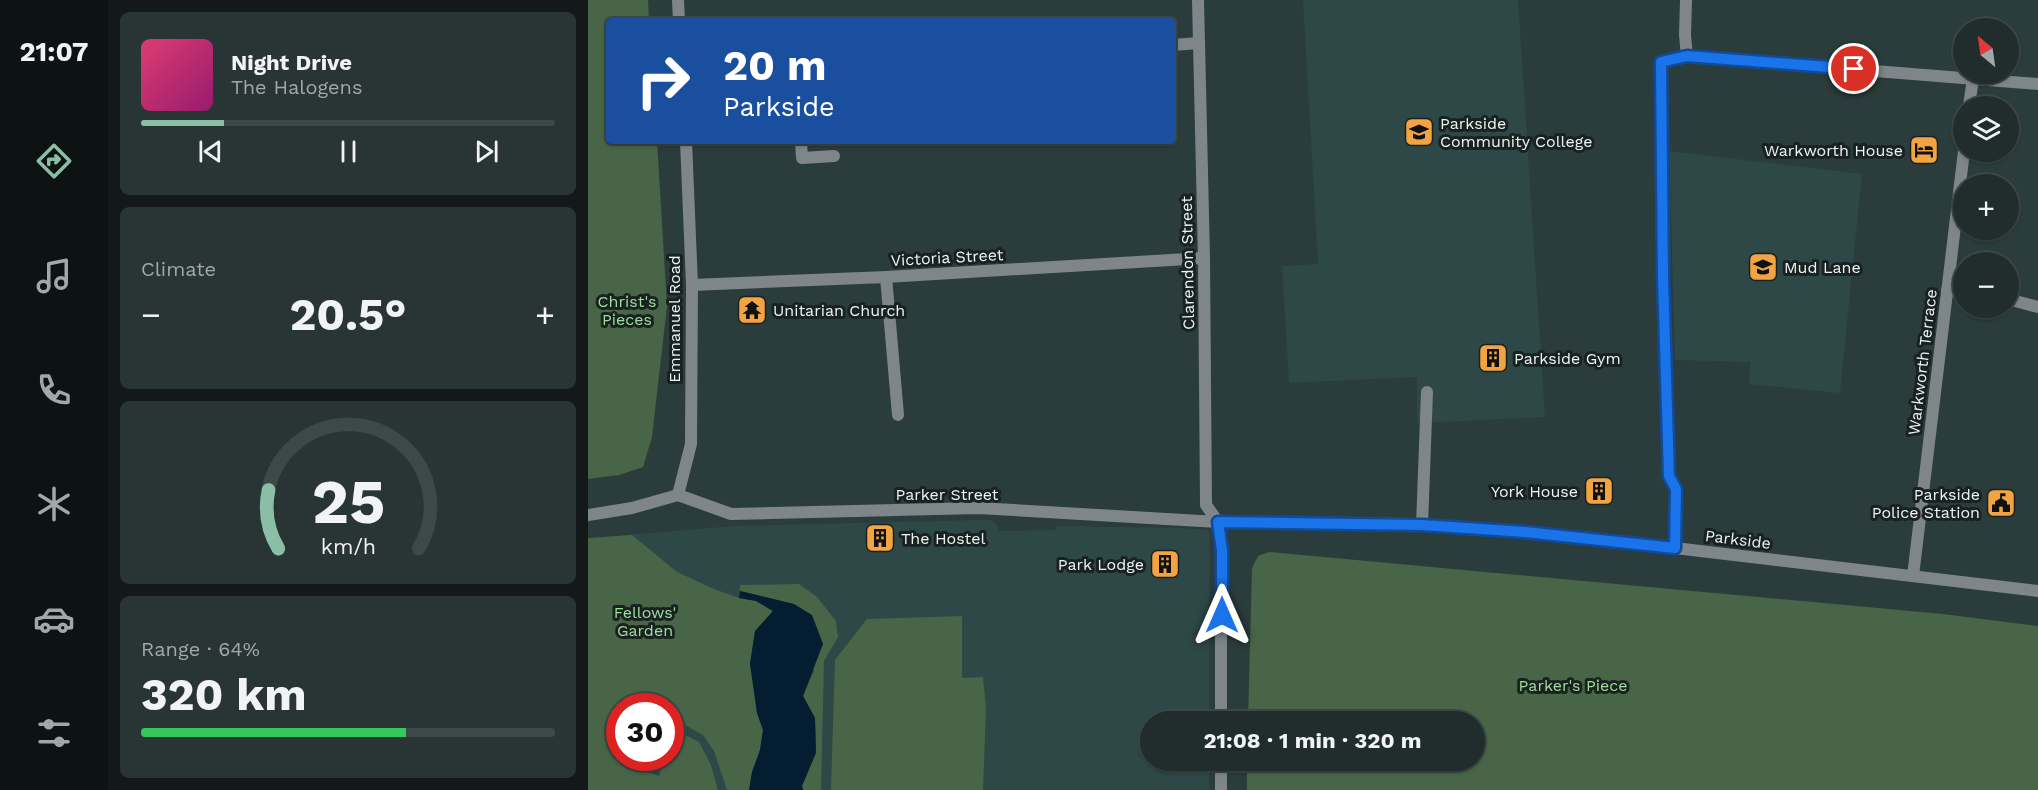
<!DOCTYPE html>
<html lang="en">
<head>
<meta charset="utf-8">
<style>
  :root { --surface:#202d2c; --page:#283534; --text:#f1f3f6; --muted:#a2a8a9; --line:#3d4948; --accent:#8abfa5 }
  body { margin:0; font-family:"Work Sans",sans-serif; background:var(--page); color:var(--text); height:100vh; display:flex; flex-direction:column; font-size:22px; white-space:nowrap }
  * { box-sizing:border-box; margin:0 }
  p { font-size:20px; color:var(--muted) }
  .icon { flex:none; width:33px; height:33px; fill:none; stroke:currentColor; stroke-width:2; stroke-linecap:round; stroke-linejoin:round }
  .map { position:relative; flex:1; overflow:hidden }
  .panel { display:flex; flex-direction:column; gap:12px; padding:12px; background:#121918; width:480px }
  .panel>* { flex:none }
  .hud { position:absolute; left:18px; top:18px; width:570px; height:126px; border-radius:6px; box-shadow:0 2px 4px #0004,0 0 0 2px var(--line); background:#1a4fa0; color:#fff; overflow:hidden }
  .needle { width:39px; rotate:331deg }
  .buttons { position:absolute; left:1365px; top:18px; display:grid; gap:12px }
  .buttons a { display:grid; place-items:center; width:66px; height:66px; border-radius:50%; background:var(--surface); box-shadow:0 2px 4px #0004,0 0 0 2px var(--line); font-size:30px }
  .speed { position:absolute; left:18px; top:693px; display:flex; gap:12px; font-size:30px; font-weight:700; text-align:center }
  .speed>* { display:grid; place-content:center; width:78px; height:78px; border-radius:50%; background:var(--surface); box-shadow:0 2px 4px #0004,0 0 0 2px var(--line); line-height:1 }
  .speed .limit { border:9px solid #d22; background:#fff; color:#111 }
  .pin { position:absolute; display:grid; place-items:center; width:51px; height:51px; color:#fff; margin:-26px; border:3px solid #fff; border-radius:50%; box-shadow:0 2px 6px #0007 }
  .me { position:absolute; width:66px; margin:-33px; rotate:0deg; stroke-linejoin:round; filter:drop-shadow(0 0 4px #0008) }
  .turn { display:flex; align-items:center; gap:21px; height:126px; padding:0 18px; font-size:27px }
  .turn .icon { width:78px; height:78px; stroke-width:2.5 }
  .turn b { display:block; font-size:42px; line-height:51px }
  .big { font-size:45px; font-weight:700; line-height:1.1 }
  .panel .card { flex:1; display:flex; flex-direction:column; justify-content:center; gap:9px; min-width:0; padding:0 21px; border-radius:9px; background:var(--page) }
  .panel .dial { align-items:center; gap:0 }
  .dial svg { height:156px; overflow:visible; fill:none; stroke:var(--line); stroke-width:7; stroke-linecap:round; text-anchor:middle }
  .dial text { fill:var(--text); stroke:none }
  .song { display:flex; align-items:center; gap:18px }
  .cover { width:72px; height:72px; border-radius:9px; background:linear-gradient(135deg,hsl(340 70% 55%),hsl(320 70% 35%)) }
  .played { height:6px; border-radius:3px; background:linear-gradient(90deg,var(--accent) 20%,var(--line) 20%) }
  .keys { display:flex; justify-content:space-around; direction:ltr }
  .heat { display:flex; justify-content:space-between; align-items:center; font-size:33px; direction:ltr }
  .charge { height:9px; border-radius:4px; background:linear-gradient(90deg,#34c759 64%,var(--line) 0) }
  .trip { position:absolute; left:552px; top:711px; width:345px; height:60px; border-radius:30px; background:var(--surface); box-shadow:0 2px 4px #0004,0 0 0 2px var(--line); font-weight:700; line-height:60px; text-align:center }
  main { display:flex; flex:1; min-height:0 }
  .dock { display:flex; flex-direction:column; width:108px; justify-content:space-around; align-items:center; background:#0d1212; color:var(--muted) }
  .dock .icon { width:42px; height:42px }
  .dock .active { color:var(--accent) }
  .dock b { font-size:27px; color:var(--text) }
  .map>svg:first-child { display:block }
</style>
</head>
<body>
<main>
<nav class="dock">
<b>21:07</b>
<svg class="icon active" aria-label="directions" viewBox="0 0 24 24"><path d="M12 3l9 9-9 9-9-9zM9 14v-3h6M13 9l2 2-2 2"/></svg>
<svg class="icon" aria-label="music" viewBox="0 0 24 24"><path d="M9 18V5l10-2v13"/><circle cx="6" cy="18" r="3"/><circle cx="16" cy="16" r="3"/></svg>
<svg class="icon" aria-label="phone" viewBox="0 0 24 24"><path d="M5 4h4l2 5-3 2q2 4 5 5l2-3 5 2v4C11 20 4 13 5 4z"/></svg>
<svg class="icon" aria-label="climate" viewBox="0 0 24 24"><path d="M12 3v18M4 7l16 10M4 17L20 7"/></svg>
<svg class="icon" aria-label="car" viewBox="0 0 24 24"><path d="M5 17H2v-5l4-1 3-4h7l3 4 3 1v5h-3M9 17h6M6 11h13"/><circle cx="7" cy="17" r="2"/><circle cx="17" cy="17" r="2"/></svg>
<svg class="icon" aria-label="filters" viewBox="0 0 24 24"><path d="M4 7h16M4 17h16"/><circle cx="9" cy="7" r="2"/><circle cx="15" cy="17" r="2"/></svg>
</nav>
<section class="panel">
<div class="card">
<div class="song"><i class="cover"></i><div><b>Night Drive</b><p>The Halogens</p></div></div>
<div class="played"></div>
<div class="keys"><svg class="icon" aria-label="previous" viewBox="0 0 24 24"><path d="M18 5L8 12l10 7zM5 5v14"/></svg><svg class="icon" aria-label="pause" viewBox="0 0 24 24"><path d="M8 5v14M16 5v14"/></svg><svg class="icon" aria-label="next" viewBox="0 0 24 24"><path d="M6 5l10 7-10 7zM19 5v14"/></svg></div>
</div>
<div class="card"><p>Climate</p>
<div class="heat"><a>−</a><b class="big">20.5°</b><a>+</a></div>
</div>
<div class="card dial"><svg viewBox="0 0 100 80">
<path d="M14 69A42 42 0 1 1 86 69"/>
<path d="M14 69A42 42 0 0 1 9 39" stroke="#8abfa5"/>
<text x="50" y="56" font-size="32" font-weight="700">25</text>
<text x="50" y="72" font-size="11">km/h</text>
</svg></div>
<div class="card"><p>Range · 64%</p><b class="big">320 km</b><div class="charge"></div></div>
</section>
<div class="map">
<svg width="1450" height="790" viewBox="0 0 1450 790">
  <rect width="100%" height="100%" fill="#2a3c3b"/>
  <!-- built -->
  <g fill="#2d4847" fill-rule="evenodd">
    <polygon points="715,0 930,0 957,417 829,423 829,377 701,383 694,266 730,264"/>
    <polygon points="1081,151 1274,174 1252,393 1161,384 1162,362 1087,360"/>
    <path d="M391,520H402L408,524L411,531L468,530V526L593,528L620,530L622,535L621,721L562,722V760L621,761V790H0V538L146,526ZM32,706H82V758H32Z"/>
  </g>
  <!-- green -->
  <g fill="#486547" fill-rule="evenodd">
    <polygon points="0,0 60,0 61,21 21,21 21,141 69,141 79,306 64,437 55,467 31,475 0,479"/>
    <path d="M44,535L89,572L126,589L151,598L168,601L185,611L167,631L162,664L169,713L175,730L172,750L164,772L161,790H139L126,751L115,735L88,720L86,729L111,742L123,765L130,790H0V538ZM32,706H82V758H77L71,776L35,764L37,758H32Z"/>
    <polygon points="681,552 1355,614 1450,626 1450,790 659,790 659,761 886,760 886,722 660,721 664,568 670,556"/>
    <polygon points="211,584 229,597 248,621 250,637 236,661 233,790 215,790 214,786 228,752 227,718 215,696 226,671 206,604 152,591 152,585"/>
    <polygon points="374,616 374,678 395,677 398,709 395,790 243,790 247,660 279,619"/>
  </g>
  <!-- water -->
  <polygon fill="#041d30" points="152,591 206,604 224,615 235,644 215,696 227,718 228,753 214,786 215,790 161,790 164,772 172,750 175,730 169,713 162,664 167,631 185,611 168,601 151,598"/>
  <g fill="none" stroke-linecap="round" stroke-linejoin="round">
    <!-- service -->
    <g stroke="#7e8689" stroke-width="12">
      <polyline points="213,141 214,158 246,156"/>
      <polyline points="298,277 310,415"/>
      <polyline points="1359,290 1376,292"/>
      <polyline points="1420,299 1450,307"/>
      <polyline points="834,525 839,392"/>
      <polyline points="1087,548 1088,489 1081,476 1075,277 1073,62 1099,56"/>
    </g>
    <!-- minor -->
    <g stroke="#7e8689" stroke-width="12">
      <polyline points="90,0 91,21"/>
      <polyline points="610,0 616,258 618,505 630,522 633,538 633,722"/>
      <polyline points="1098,0 1097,35 1099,56 1450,84"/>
      <polyline points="585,45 611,43"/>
      <polyline points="1381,106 1385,79"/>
      <polyline points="104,285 298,277 616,258"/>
      <polyline points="90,495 143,514 390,508 630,522 834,525 937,533 1087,548 1450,591"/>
      <polyline points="90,495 103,444 104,285 98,141"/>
      <polyline points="0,515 44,508 90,495"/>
      <polyline points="1325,576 1376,151"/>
      <polyline points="633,790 633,760"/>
    </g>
  </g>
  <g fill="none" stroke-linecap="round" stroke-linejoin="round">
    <!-- route casing -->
    <g stroke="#114b97" stroke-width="15">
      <polyline id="route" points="634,615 634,550 630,522 834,525 937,532 1087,548 1088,489 1081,476 1075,277 1073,62 1099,56 1266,69"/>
    </g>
    <!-- route -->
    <use href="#route" stroke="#1a73e8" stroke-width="10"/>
  </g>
  <!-- icons -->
  <defs>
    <g id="school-square" transform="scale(1.5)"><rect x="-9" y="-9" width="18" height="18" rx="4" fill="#f3a442" stroke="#192121"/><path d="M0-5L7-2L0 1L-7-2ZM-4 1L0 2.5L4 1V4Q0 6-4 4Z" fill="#111"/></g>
    <g id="hotel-square" transform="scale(1.5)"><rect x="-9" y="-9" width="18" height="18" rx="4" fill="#f3a442" stroke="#192121"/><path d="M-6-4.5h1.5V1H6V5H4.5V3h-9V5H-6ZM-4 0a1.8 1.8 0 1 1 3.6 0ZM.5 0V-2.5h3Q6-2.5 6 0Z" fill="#111"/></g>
    <g id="temple-square" transform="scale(1.5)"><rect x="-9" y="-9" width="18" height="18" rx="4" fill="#f3a442" stroke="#192121"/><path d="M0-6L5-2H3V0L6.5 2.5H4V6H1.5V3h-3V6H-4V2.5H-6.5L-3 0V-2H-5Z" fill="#111"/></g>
    <g id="building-square" transform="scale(1.5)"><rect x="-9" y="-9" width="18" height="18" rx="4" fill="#f3a442" stroke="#192121"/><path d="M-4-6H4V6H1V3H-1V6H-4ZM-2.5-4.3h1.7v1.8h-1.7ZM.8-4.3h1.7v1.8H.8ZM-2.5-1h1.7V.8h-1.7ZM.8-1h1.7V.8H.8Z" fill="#111"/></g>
    <g id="civic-square" transform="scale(1.5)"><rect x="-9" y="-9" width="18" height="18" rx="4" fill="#f3a442" stroke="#192121"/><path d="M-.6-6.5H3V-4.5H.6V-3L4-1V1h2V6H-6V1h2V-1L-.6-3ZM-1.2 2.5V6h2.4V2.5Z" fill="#111"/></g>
  </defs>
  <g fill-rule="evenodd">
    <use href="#school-square" x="831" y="132"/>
    <use href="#hotel-square" x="1336" y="150"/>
    <use href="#school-square" x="1175" y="267"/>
    <use href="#temple-square" x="164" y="310"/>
    <use href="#building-square" x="905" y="358"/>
    <use href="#building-square" x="1011" y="491"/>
    <use href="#civic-square" x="1413" y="503"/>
    <use href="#building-square" x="292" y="538"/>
    <use href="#building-square" x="577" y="564"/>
  </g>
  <g text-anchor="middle" stroke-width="6" stroke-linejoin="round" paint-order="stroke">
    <!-- poi labels -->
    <g font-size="16" fill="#eaf5f5" stroke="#192121" text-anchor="start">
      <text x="852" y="129">Parkside<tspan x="852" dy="18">Community College</tspan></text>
      <text x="1315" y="156" text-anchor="end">Warkworth House</text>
      <text x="1196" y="273">Mud Lane</text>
      <text x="185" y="316">Unitarian Church</text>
      <text x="926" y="364">Parkside Gym</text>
      <text x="990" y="497" text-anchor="end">York House</text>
      <text x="1392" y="500" text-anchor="end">Parkside<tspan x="1392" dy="18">Police Station</tspan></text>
      <text x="313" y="544">The Hostel</text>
      <text x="556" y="570" text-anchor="end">Park Lodge</text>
    </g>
    <!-- street labels -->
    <g font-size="16" fill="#eaf5f5" stroke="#192121">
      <text transform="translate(359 257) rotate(-3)" y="6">Victoria Street</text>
      <text transform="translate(599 263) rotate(-91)" y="6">Clarendon Street</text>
      <text transform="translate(86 319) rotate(-90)" y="6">Emmanuel Road</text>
      <text transform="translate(1334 362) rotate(-83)" y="6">Warkworth Terrace</text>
      <text x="359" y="500">Parker Street</text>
      <text transform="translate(1150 539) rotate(7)" y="6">Parkside</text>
    </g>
    <!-- park labels -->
    <g font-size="16" fill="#9fde9c" stroke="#192121">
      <text x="39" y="307">Christ's<tspan x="39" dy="18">Pieces</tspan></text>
      <text x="57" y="618">Fellows'<tspan x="57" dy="18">Garden</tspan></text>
      <text x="985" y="691">Parker's Piece</text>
    </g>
  </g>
</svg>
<div class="buttons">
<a><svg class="needle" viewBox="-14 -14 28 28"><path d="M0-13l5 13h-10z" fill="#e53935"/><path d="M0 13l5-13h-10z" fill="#a2a8a9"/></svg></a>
<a><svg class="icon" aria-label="layers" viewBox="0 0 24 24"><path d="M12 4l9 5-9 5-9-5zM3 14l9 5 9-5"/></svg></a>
<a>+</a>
<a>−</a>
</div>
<div class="speed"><div class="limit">30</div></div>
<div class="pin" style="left:1266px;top:69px;background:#d93025"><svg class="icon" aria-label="arrive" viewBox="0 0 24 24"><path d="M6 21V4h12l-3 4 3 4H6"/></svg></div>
<svg class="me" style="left:634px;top:615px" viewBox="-20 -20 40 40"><path d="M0-17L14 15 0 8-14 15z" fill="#1a73e8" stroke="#fff" stroke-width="4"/></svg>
<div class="trip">21:08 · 1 min · 320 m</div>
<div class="hud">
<div class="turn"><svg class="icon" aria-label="right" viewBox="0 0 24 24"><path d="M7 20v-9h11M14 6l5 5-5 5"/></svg><div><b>20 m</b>Parkside</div></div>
</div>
</div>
</main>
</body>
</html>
